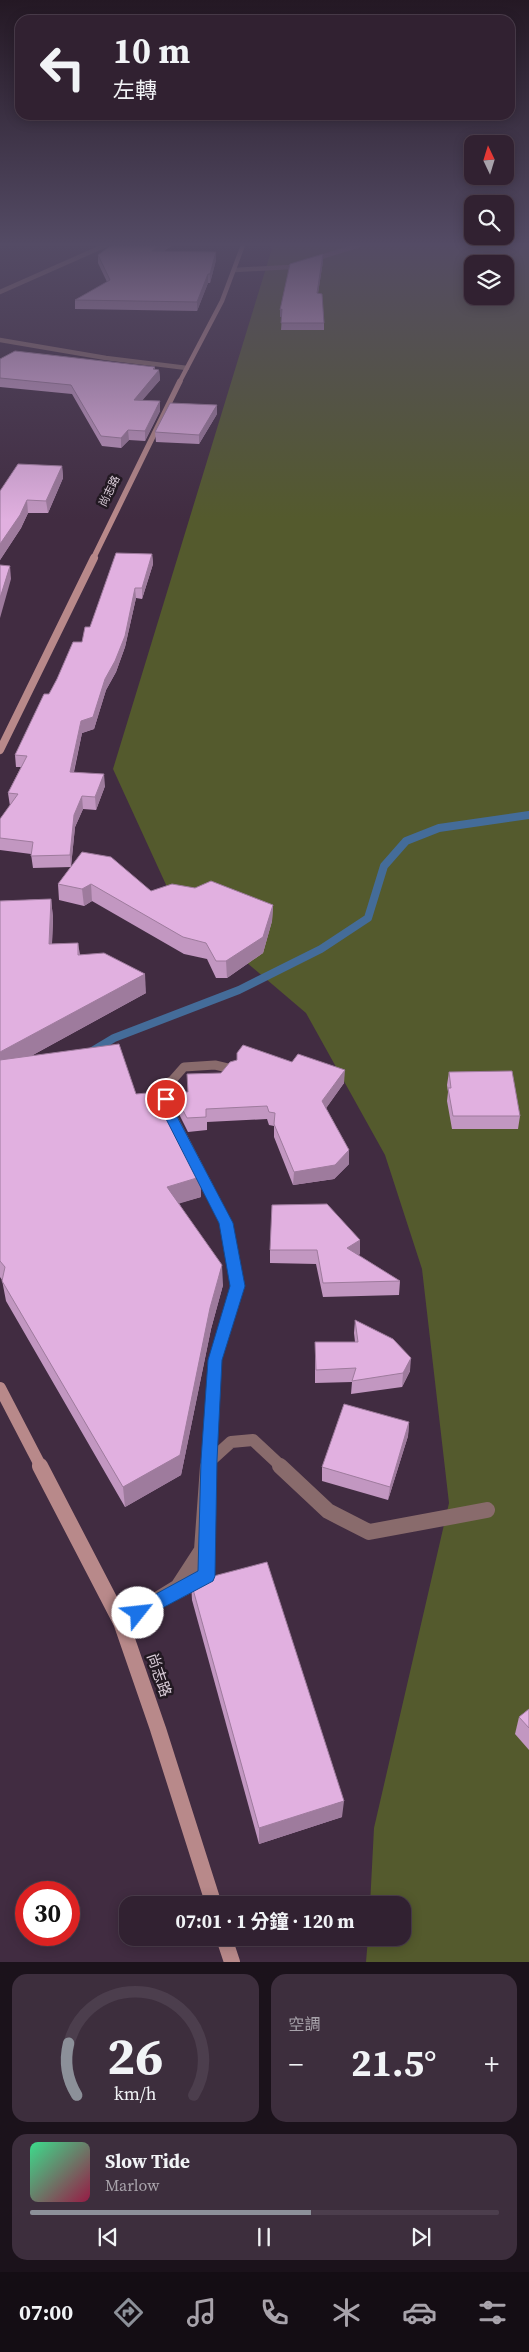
<!DOCTYPE html>
<html lang="zh-TW">
<head>
<meta charset="utf-8">
<style>
  :root { --surface:#312131; --page:#3d2e3d; --text:#f1f3f6; --muted:#a8a3ab; --line:#4c3e4d; --accent:#8c9099 }
  body { margin:0; font-family:"Source Serif 4","Noto Sans TC",serif; background:var(--page); color:var(--text); height:100vh; display:flex; flex-direction:column; font-size:19px; white-space:nowrap }
  * { box-sizing:border-box; margin:0 }
  p { font-size:16px; color:var(--muted) }
  .icon { flex:none; width:28px; height:28px; fill:none; stroke:currentColor; stroke-width:2; stroke-linecap:round; stroke-linejoin:round }
  .map { position:relative; height:1962px; overflow:hidden }
  .panel { display:flex; flex-direction:column; gap:12px; padding:12px; background:#1b121b; flex:1 }
  .panel>* { flex:none }
  .banner { position:absolute; left:15px; top:15px; width:500px; height:105px; border-radius:15px; box-shadow:0 2px 12px #0003,0 0 0 1px var(--line); background:#312131; color:var(--text); overflow:hidden }
  .needle { width:32px; rotate:356deg }
  .controls { position:absolute; left:464px; top:135px; display:grid; gap:10px }
  .controls a { display:grid; place-items:center; width:50px; height:50px; border-radius:10px; background:var(--surface); box-shadow:0 2px 12px #0003,0 0 0 1px var(--line); font-size:25px }
  .speed { position:absolute; left:15px; top:1881px; display:flex; gap:10px; font-size:25px; font-weight:700; text-align:center }
  .speed>* { display:grid; place-content:center; width:65px; height:65px; border-radius:50%; background:var(--surface); box-shadow:0 2px 12px #0003,0 0 0 1px var(--line); line-height:1 }
  .speed .limit { border:8px solid #d22; background:#fff; color:#111 }
  .pin { position:absolute; display:grid; place-items:center; width:42px; height:42px; color:#fff; margin:-21px; border:2px solid #fff; border-radius:50%; box-shadow:0 1px 5px #0007 }
  .me { position:absolute; width:55px; margin:-28px; rotate:61deg; stroke-linejoin:round; filter:drop-shadow(0 0 4px #0008) }
  .turn { display:flex; align-items:center; gap:18px; height:105px; padding:0 15px; font-size:22px }
  .turn .icon { width:65px; height:65px; stroke-width:2.5 }
  .turn b { display:block; font-size:35px; line-height:42px }
  .big { font-size:38px; font-weight:700; line-height:1.1 }
  .panel .card { flex:1; display:flex; flex-direction:column; justify-content:center; gap:8px; min-width:0; padding:0 18px; border-radius:15px; background:var(--page) }
  .panel .dial { align-items:center; gap:0 }
  .dial svg { height:130px; overflow:visible; fill:none; stroke:var(--line); stroke-width:7; stroke-linecap:round; text-anchor:middle }
  .dial text { fill:var(--text); stroke:none }
  .song { display:flex; align-items:center; gap:15px }
  .cover { width:60px; height:60px; border-radius:8px; background:linear-gradient(135deg,hsl(150 70% 55%),hsl(340 70% 35%)) }
  .played { height:5px; border-radius:2px; background:linear-gradient(90deg,var(--accent) 60%,var(--line) 60%) }
  .keys { display:flex; justify-content:space-around; direction:ltr }
  .heat { display:flex; justify-content:space-between; align-items:center; font-size:28px; direction:ltr }
  .panel .tiles { flex:1; display:grid; gap:12px; grid-template-columns:1fr 1fr }
  .card:last-child { grid-column:span 2 }
  .trip { position:absolute; left:119px; top:1896px; width:292px; height:50px; border-radius:15px; background:var(--surface); box-shadow:0 2px 12px #0003,0 0 0 1px var(--line); font-weight:700; line-height:50px; text-align:center }
  .tab-bar { display:flex; height:80px; justify-content:space-around; align-items:center; background:#140d14; color:var(--muted) }
  .tab-bar .icon { width:35px; height:35px }
  .tab-bar .selected { color:var(--accent) }
  .tab-bar b { font-size:22px; color:var(--text) }
  .map>svg:first-child { display:block }
</style>
</head>
<body>
<div class="map">
<svg width="529" height="1962" viewBox="0 0 529 1962">
  <rect width="100%" height="100%" fill="#412c41"/>
  <!-- green -->
  <path fill="#545a2d" fill-rule="evenodd" d="M273,245H529V1962H366L368,1938H402V1905H370L374,1828L449,1503L422,1269L385,1155L306,1013L173,900L113,769ZM472,264H505V296H472Z"/>
  <g fill="none" stroke-linecap="round" stroke-linejoin="round">
    <!-- stream -->
    <polyline stroke="#446c99" stroke-width="8" points="89,1053 114,1038 239,990 321,949 368,918 384,866 406,841 439,828 529,815"/>
    <!-- street-far3 -->
    <g stroke="#896b6c" stroke-width="4.5">
      <polyline points="235,270 290,267 359,245"/>
      <polyline points="0,292 106,245"/>
      <polyline points="0,340 106,358 187,368"/>
    </g>
    <!-- street-far2 -->
    <polyline stroke="#896b6c" stroke-width="9" points="169,1084 184,1067 215,1065 232,1069"/>
    <!-- street-far1 -->
    <g stroke="#896b6c" stroke-width="12">
      <polyline points="170,1083 165,1089 167,1109 226,1223 238,1286 215,1360 208,1467"/>
      <polyline points="209,1462 231,1442 253,1440 282,1467"/>
    </g>
    <!-- street -->
    <g stroke="#896b6c" stroke-width="16">
      <polyline points="280,1466 328,1511 369,1532 487,1510"/>
      <polyline points="174,1593 206,1576 207,1542"/>
      <polyline points="121,1622 178,1587 202,1550 208,1466"/>
    </g>
    <!-- secondary-far4 -->
    <polyline stroke="#b8898a" stroke-width="4.5" points="179,383 222,301 243,245"/>
    <!-- secondary-far3 -->
    <polyline stroke="#b8898a" stroke-width="5.5" points="93,559 180,381"/>
    <!-- secondary-far2 -->
    <polyline stroke="#b8898a" stroke-width="8" points="0,750 94,558"/>
    <!-- secondary-far1 -->
    <polyline stroke="#b8898a" stroke-width="12" points="0,1388 41,1467"/>
    <!-- secondary -->
    <g stroke="#b8898a" stroke-width="16">
      <polyline points="40,1466 121,1622 158,1729 214,1905"/>
      <polyline points="224,1938 232,1962"/>
    </g>
  </g>
  <!-- wall -->
  <g fill="#c297c1">
    <polygon points="112,245 172,245 164,251 216,260 210,283 208,283 197,311 75,309 75,300 107,282 98,263 98,255"/>
    <polygon points="323,254 323,261 318,293 324,323 324,330 281,330 282,317 280,317"/>
    <polygon points="0,359 155,367 155,370 159,370 160,380 142,400 160,411 145,441 129,440 121,448 102,446 72,394 0,387"/>
    <polygon points="217,414 199,444 156,442 155,432"/>
    <polygon points="62,466 63,478 48,513 28,513 21,528 0,560 0,491"/>
    <polygon points="152,554 153,564 142,599 136,598 125,647 116,672 106,690 94,729 82,733 74,772 105,786 96,810 83,809 75,827 71,866 151,891 273,905 272,921 263,953 227,978 216,978 207,959 184,954 92,901 84,906 59,900 58,884 71,867 33,868 31,854 0,850 0,819 10,806 8,793 21,767 16,767 15,755 49,694 82,642 90,627"/>
    <polygon points="51,899 53,918 52,944 78,943 80,955 146,993 31,1056 136,1094 169,1113 170,1125 200,1177 201,1197 179,1203 223,1285 211,1329 181,1475 125,1507 6,1301 2,1280 0,1277 0,901"/>
    <polygon points="449,1072 520,1116 518,1129 452,1129 447,1101 448,1092 447,1085"/>
    <polygon points="221,1073 344,1083 326,1108 349,1150 349,1164 334,1179 293,1185 274,1137 274,1126 269,1125 267,1119 207,1122 207,1130 188,1132 177,1110 176,1097 182,1096 188,1092"/>
    <polygon points="360,1240 360,1254 358,1255 400,1281 399,1295 323,1297 316,1264 270,1263 270,1250"/>
    <polygon points="355,1320 410,1371 402,1387 351,1394 352,1382 315,1383 315,1342 355,1342 354,1333"/>
    <polygon points="409,1422 408,1436 388,1500 322,1481 322,1467"/>
    <polygon points="191,1582 342,1817 259,1844 192,1600"/>
    <polygon points="529,1709 529,1750 515,1734 519,1717"/>
  </g>
  <!-- shaded-wall -->
  <g fill="#9e7b9d">
    <polygon points="160,245 172,245 152,259 152,251"/>
    <polygon points="216,252 216,260 210,283 210,274"/>
    <polygon points="323,254 323,261 317,300 317,293"/>
    <polygon points="208,274 208,283 197,311 197,302"/>
    <polygon points="282,309 282,317 280,317 280,310"/>
    <polygon points="155,367 155,374 159,370 160,380 134,410 134,400 153,369"/>
    <polygon points="160,401 160,411 145,441 145,431"/>
    <polygon points="217,405 217,414 199,444 199,435"/>
    <polygon points="128,430 129,440 121,448 121,438"/>
    <polygon points="62,466 63,478 48,513 46,501"/>
    <polygon points="27,500 28,513 21,528 0,560 0,544"/>
    <polygon points="152,554 153,564 142,599 142,588"/>
    <polygon points="10,566 11,579 0,618 0,598"/>
    <polygon points="135,588 136,598 125,647 116,672 106,690 94,729 82,733 71,784 70,772 81,721 105,679"/>
    <polygon points="104,774 105,786 96,810 95,797"/>
    <polygon points="82,796 83,809 75,827 71,867 70,855 74,815"/>
    <polygon points="91,884 92,901 84,906 82,889"/>
    <polygon points="51,899 53,918 51,964 49,944"/>
    <polygon points="273,905 272,921 263,953 227,978 226,961"/>
    <polygon points="145,974 146,993 0,1073 0,1052"/>
    <polygon points="345,1070 344,1083 322,1114 322,1101"/>
    <polygon points="349,1150 349,1164 334,1179 293,1185 294,1172"/>
    <polygon points="200,1177 201,1197 168,1207 167,1187"/>
    <polygon points="360,1240 360,1254 346,1262 347,1248"/>
    <polygon points="222,1265 223,1285 211,1329 181,1475 125,1507 123,1487 210,1308"/>
    <polygon points="411,1358 410,1371 402,1387 403,1373"/>
    <polygon points="409,1422 408,1436 388,1500 390,1487"/>
    <polygon points="344,1801 342,1817 259,1844 259,1828"/>
  </g>
  <!-- building -->
  <g fill="#e1b0e0" stroke="#9e7b9d">
    <polygon points="112,245 160,245 152,251 216,252 210,274 208,274 197,302 75,300 110,280 98,255"/>
    <polygon points="323,254 317,293 322,294 324,323 281,323 282,309 280,310 290,264"/>
    <polygon points="15,351 155,367 153,369 159,370 134,400 160,401 145,431 128,430 121,438 101,436 71,385 0,378 0,359"/>
    <polygon points="170,403 217,405 199,435 155,432"/>
    <polygon points="18,464 62,466 46,501 27,500 20,515 0,544 0,491"/>
    <polygon points="116,553 152,554 142,588 135,588 125,636 115,661 105,679 93,717 81,721 70,772 104,774 95,797 82,796 74,815 70,855 31,856 33,842 0,838 0,819 18,794 8,793 27,756 15,755 44,694 49,694 57,679 73,642 82,642 85,627 90,627"/>
    <polygon points="0,565 10,566 0,598"/>
    <polygon points="82,852 111,857 151,891 172,884 195,888 211,881 273,905 263,937 226,961 216,961 206,943 183,937 91,884 82,889 58,884"/>
    <polygon points="51,899 49,944 78,943 78,955 104,953 145,974 0,1052 0,901"/>
    <polygon points="119,1044 136,1094 158,1092 169,1113 163,1113 200,1177 167,1187 222,1265 210,1308 180,1455 123,1487 2,1281 5,1267 0,1261 0,1060"/>
    <polygon points="243,1045 292,1062 298,1054 345,1070 322,1101 349,1150 335,1165 294,1172 274,1124 275,1113 269,1112 267,1106 206,1109 206,1117 187,1118 176,1097 182,1096 182,1092 188,1092 187,1074 221,1073 230,1062 237,1060 237,1053"/>
    <polygon points="512,1071 520,1116 453,1116 448,1088 451,1088 449,1072"/>
    <polygon points="327,1204 360,1240 347,1248 400,1281 323,1283 317,1250 270,1250 272,1205"/>
    <polygon points="355,1320 393,1339 411,1358 403,1373 352,1381 356,1368 316,1370 315,1342 358,1342"/>
    <polygon points="344,1404 409,1422 390,1487 322,1467"/>
    <polygon points="267,1562 344,1801 259,1828 191,1582"/>
    <polygon points="529,1709 529,1728 519,1717"/>
  </g>
  <!-- sky -->
  <linearGradient id="sky" x2="0" y2="1"><stop stop-color="#241824"/><stop offset="0.47" stop-color="#544b65"/><stop offset="1" stop-color="#544b65" stop-opacity="0"/></linearGradient>
  <rect width="529" height="520" fill="url(#sky)"/>
  <!-- route -->
  <polygon fill="#1a73e8" stroke="#114b97" points="166,1094 172,1099 173,1109 233,1223 245,1286 222,1360 217,1460 215,1576 213,1581 138,1621 132,1619 129,1613 132,1607 198,1571 201,1460 208,1360 230,1286 219,1223 161,1109 160,1099"/>
  <g text-anchor="middle" stroke-width="5" stroke-linejoin="round" paint-order="stroke">
    <!-- far-street labels -->
    <g font-size="11" fill="#dbceda" stroke="#221922">
      <text transform="translate(109 491) rotate(-64)" y="4">尚志路</text>
    </g>
    <!-- near-street labels -->
    <g font-size="15" fill="#dbceda" stroke="#221922">
      <text transform="translate(159 1675) rotate(71)" y="5">尚志路</text>
    </g>
  </g>
</svg>
<div class="controls">
<a><svg class="needle" viewBox="-14 -14 28 28"><path d="M0-13l5 13h-10z" fill="#e53935"/><path d="M0 13l5-13h-10z" fill="#a8a3ab"/></svg></a>
<a><svg class="icon" aria-label="search" viewBox="0 0 24 24"><circle cx="10" cy="10" r="6"/><path d="M15 15l6 6"/></svg></a>
<a><svg class="icon" aria-label="layers" viewBox="0 0 24 24"><path d="M12 4l9 5-9 5-9-5zM3 14l9 5 9-5"/></svg></a>
</div>
<div class="speed"><div class="limit">30</div></div>
<div class="pin" style="left:166px;top:1099px;background:#d93025"><svg class="icon" aria-label="arrive" viewBox="0 0 24 24"><path d="M6 21V4h12l-3 4 3 4H6"/></svg></div>
<svg class="me" style="left:138px;top:1613px" viewBox="-20 -20 40 40"><circle r="19" fill="#fff"/><path d="M0-13L10 11 0 6-10 11z" fill="#1a73e8"/></svg>
<div class="trip">07:01 · 1 分鐘 · 120 m</div>
<div class="banner">
<div class="turn"><svg class="icon" aria-label="left" viewBox="0 0 24 24"><path d="M17 20v-9H6M10 6l-5 5 5 5"/></svg><div><b>10 m</b>左轉</div></div>
</div>
</div>
<section class="panel">
<div class="tiles">
<div class="card dial"><svg viewBox="0 0 100 80">
<path d="M14 69A42 42 0 1 1 86 69"/>
<path d="M14 69A42 42 0 0 1 9 37" stroke="#8c9099"/>
<text x="50" y="56" font-size="32" font-weight="700">26</text>
<text x="50" y="72" font-size="11">km/h</text>
</svg></div>
<div class="card"><p>空調</p>
<div class="heat"><a>−</a><b class="big">21.5°</b><a>+</a></div>
</div>
<div class="card">
<div class="song"><i class="cover"></i><div><b>Slow Tide</b><p>Marlow</p></div></div>
<div class="played"></div>
<div class="keys"><svg class="icon" aria-label="previous" viewBox="0 0 24 24"><path d="M18 5L8 12l10 7zM5 5v14"/></svg><svg class="icon" aria-label="pause" viewBox="0 0 24 24"><path d="M8 5v14M16 5v14"/></svg><svg class="icon" aria-label="next" viewBox="0 0 24 24"><path d="M6 5l10 7-10 7zM19 5v14"/></svg></div>
</div>
</div>
</section>
<nav class="tab-bar">
<b>07:00</b>
<svg class="icon selected" aria-label="directions" viewBox="0 0 24 24"><path d="M12 3l9 9-9 9-9-9zM9 14v-3h6M13 9l2 2-2 2"/></svg>
<svg class="icon" aria-label="music" viewBox="0 0 24 24"><path d="M9 18V5l10-2v13"/><circle cx="6" cy="18" r="3"/><circle cx="16" cy="16" r="3"/></svg>
<svg class="icon" aria-label="phone" viewBox="0 0 24 24"><path d="M5 4h4l2 5-3 2q2 4 5 5l2-3 5 2v4C11 20 4 13 5 4z"/></svg>
<svg class="icon" aria-label="climate" viewBox="0 0 24 24"><path d="M12 3v18M4 7l16 10M4 17L20 7"/></svg>
<svg class="icon" aria-label="car" viewBox="0 0 24 24"><path d="M5 17H2v-5l4-1 3-4h7l3 4 3 1v5h-3M9 17h6M6 11h13"/><circle cx="7" cy="17" r="2"/><circle cx="17" cy="17" r="2"/></svg>
<svg class="icon" aria-label="filters" viewBox="0 0 24 24"><path d="M4 7h16M4 17h16"/><circle cx="9" cy="7" r="2"/><circle cx="15" cy="17" r="2"/></svg>
</nav>
</body>
</html>
